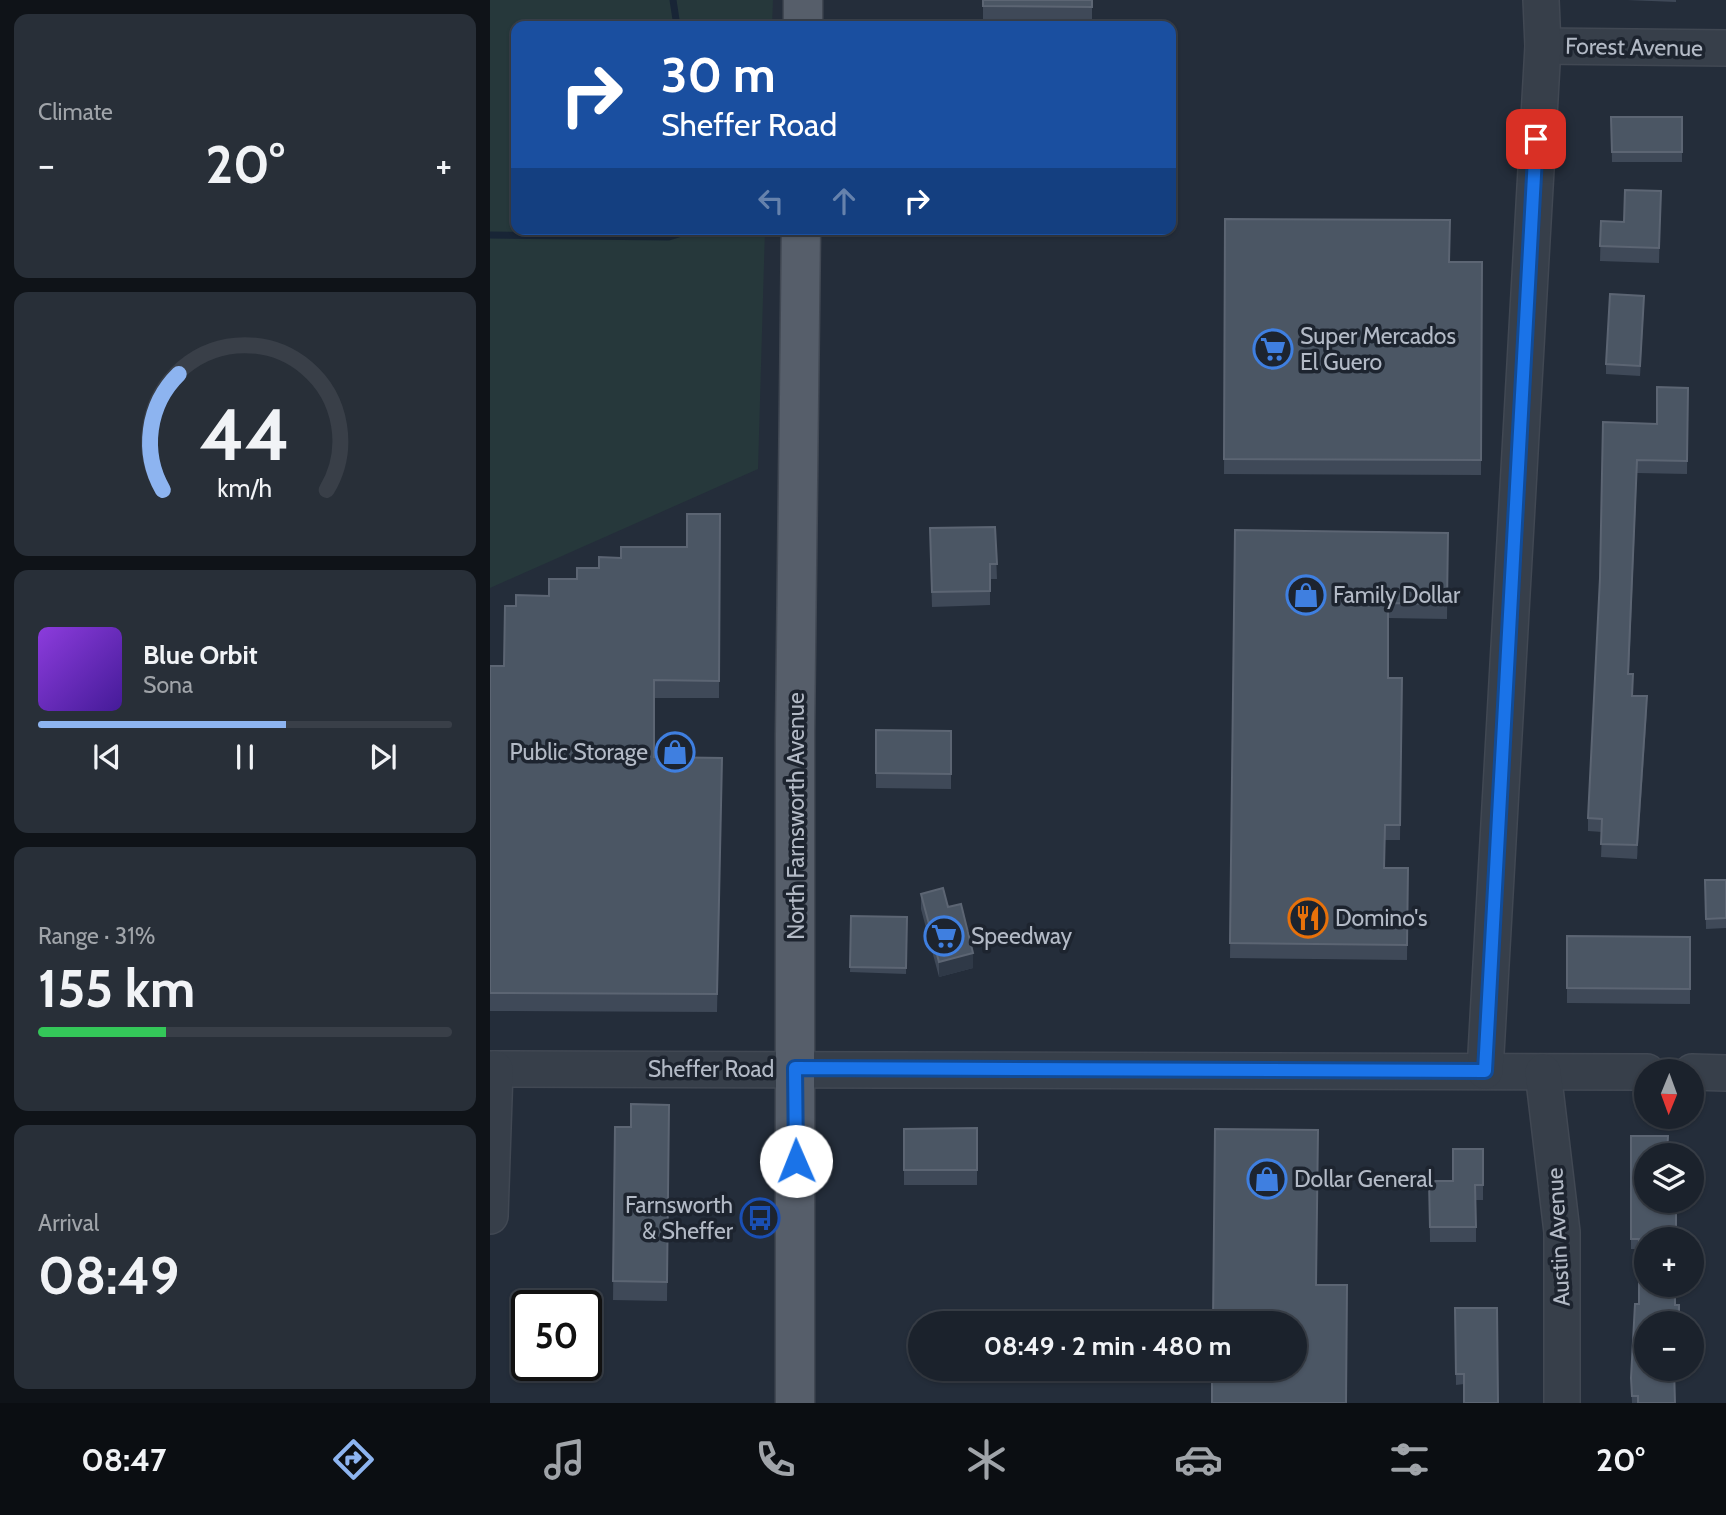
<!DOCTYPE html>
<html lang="en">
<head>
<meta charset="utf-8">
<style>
  :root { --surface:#1b222c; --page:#282f38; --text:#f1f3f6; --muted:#a0a4a9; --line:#393f48; --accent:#8db4f0 }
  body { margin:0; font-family:Cabin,sans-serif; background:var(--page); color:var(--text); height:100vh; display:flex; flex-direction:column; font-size:26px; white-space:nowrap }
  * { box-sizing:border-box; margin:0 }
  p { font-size:23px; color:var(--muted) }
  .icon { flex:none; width:38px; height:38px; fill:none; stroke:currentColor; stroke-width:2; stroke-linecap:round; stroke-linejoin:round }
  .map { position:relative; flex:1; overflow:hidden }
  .side { display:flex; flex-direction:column; gap:14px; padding:14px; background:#0f1318; width:490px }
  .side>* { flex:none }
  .top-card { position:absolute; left:21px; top:21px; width:665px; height:214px; border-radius:14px; box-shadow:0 2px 5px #0004,0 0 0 2px var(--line); background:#1a4fa0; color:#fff; overflow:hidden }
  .needle { width:46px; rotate:181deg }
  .fabs { position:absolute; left:1144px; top:1059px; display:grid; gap:14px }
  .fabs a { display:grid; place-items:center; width:70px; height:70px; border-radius:50%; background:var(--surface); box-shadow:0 2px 5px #0004,0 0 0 2px var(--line); font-size:35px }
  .speed { position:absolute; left:21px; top:1290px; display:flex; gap:14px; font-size:35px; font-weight:700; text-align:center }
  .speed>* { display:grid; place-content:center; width:91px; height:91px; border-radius:50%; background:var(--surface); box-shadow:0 2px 5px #0004,0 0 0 2px var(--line); line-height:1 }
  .speed .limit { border:4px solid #111; border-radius:10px; background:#fff; color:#111 }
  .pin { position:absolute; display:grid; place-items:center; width:60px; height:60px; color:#fff; margin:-30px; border-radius:14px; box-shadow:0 4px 10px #0006 }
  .me { position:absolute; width:77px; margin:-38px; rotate:359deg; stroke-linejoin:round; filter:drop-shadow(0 0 5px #0008) }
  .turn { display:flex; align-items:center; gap:24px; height:147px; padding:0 35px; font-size:32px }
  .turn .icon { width:91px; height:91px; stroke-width:2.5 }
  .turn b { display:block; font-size:49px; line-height:60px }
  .lanes { display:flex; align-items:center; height:66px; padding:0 35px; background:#0003; justify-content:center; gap:35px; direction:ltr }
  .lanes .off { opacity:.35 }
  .big { font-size:52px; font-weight:700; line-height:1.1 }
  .side .widget { flex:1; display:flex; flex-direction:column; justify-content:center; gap:10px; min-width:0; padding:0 24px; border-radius:14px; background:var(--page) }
  .side .dial { align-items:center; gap:0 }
  .dial svg { height:182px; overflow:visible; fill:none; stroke:var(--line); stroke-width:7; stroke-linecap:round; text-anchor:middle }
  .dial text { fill:var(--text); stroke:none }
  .song { display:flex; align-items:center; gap:21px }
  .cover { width:84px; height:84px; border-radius:10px; background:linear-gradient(135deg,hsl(270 70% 55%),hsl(260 70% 35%)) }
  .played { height:7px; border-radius:4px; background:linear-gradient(90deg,var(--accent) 60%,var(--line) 60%) }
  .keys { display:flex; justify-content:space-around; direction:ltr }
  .heat { display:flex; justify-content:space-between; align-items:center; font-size:38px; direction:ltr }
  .charge { height:10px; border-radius:5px; background:linear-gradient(90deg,#34c759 31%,var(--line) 0) }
  .trip { position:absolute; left:418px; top:1311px; width:399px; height:70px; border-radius:35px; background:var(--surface); box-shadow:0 2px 5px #0004,0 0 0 2px var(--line); font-weight:700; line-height:70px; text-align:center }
  .tabs { display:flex; height:112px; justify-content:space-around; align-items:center; background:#0b0e12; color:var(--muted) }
  .tabs .icon { width:49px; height:49px }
  .tabs .current { color:var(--accent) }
  .tabs b { font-size:32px; color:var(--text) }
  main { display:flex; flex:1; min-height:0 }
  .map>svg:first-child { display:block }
</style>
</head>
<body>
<main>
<section class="side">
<div class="widget"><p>Climate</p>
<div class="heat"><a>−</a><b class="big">20°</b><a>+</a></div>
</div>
<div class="widget dial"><svg viewBox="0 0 100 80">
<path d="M14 69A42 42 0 1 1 86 69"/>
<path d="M14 69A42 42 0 0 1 21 18" stroke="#8db4f0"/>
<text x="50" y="56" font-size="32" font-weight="700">44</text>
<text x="50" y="72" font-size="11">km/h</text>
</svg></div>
<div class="widget">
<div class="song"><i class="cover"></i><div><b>Blue Orbit</b><p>Sona</p></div></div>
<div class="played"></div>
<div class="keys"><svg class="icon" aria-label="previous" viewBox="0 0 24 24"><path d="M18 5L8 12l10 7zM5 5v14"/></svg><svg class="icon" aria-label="pause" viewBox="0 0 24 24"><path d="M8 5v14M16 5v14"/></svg><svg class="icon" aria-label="next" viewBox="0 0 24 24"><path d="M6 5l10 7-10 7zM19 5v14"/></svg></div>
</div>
<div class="widget"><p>Range · 31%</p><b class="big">155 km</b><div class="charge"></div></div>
<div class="widget"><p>Arrival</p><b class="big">08:49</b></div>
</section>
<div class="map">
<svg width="1236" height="1403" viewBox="0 0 1236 1403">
  <rect width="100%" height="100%" fill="#242d3a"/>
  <!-- green -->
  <polygon fill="#26383b" points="0,0 283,0 282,26 26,26 26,229 275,229 268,469 0,588"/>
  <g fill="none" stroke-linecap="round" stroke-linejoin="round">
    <!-- stream -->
    <g stroke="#182536" stroke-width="7">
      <polyline points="183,0 187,26"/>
      <polyline points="0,235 179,237 205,229"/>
    </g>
    <!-- minor casing -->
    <g stroke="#414853" stroke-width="38">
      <g id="minor">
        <polyline points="1053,46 1236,48"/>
        <polyline points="0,1069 1157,1072"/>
        <polyline points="995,1071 1053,46 1051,0"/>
        <polyline points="1053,1072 1072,1232 1072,1403"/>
        <polyline points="1202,1072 1236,1073"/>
        <polyline points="0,1216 5,1069"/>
      </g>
    </g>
    <!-- major casing -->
    <g stroke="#414853" stroke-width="41">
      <g id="major">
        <polyline points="313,26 313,0"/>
        <polyline points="305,1403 305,734 311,229"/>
      </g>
    </g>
    <!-- minor -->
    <use href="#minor" stroke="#373f4a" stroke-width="35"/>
    <!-- major -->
    <use href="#major" stroke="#565e6a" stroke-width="38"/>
  </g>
  <!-- wall -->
  <g fill="#3f4958">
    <polygon points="493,0 602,0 602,22 493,21"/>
    <polygon points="1137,0 1186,0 1186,2"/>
    <polygon points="1121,117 1192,117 1192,162 1122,162"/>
    <polygon points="1171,191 1169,263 1110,261 1111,221 1134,222"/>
    <polygon points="735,219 959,262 992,262 991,475 734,474"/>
    <polygon points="1154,306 1150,376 1116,374 1116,364"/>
    <polygon points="1198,388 1197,474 1147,473 1139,674 1143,696 1157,709 1147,859 1111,857 1112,832 1098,831 1098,818 1110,578 1113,422 1167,424"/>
    <polygon points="230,514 229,698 164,698 164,757 232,776 227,1012 0,1011 0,666 14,666 26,606 59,596 87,579 131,558 197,547"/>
    <polygon points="505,527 507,579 500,579 500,605 442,607 440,543"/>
    <polygon points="745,530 958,533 957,619 898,618 898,678 912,678 910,840 895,840 895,868 918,868 917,960 740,958"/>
    <polygon points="386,730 461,731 461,789 386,788"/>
    <polygon points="1215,880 1236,880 1236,928 1216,929"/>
    <polygon points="431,894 458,907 483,968 449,977 431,909"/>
    <polygon points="361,916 417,917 416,974 360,972"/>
    <polygon points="1077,936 1200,937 1200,1004 1077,1003"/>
    <polygon points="179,1105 177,1301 123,1300 125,1127 141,1127"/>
    <polygon points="487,1128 487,1185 414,1185 414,1129"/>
    <polygon points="1141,1136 1178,1136 1157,1368 1188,1368 1188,1372 1184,1371 1185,1403 1142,1403 1141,1378 1149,1304 1149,1249 1141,1249"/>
    <polygon points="993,1149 993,1200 986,1200 986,1242 940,1242 939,1181 963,1181"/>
    <polygon points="965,1308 1007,1308 974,1384 966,1385"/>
  </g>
  <!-- shaded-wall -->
  <g fill="#2f3947">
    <polygon points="1157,696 1157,709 1147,859 1147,845"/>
    <polygon points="483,953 483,968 449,977 449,962"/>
  </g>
  <!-- building -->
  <g fill="#4b5664" stroke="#5c6573" stroke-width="2">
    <polygon points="493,0 602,0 602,7 493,6"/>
    <polygon points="1121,117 1192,117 1192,152 1122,152"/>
    <polygon points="1135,190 1171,191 1169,248 1110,246 1111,221 1134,222"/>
    <polygon points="735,219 960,220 959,262 992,262 991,460 734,459"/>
    <polygon points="1120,294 1154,296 1150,366 1116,364"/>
    <polygon points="1167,387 1198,388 1197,461 1147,460 1138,674 1143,674 1142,696 1157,696 1147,845 1111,844 1112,819 1098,818 1110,578 1113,422 1167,424"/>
    <polygon points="197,514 230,514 229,681 164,680 164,757 232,758 227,994 0,993 0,666 14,666 15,606 26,606 26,595 59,596 59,579 87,579 87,568 109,568 109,557 131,558 131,547 197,547"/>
    <polygon points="505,527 507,564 500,564 500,591 442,592 440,528"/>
    <polygon points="745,530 958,533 957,604 898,603 898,678 912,678 910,825 895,825 894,868 918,868 917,945 740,943"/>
    <polygon points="386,730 461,731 461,774 386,773"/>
    <polygon points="1215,880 1236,880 1236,918 1216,919"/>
    <polygon points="453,888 458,907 471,904 483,953 449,962 431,894"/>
    <polygon points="361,916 417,917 416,968 360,967"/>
    <polygon points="1077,936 1200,937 1200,989 1077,988"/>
    <polygon points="141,1104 179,1105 177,1282 123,1281 125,1127 141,1127"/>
    <polygon points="487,1128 487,1170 414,1170 414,1129"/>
    <polygon points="725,1129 828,1130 826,1285 857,1285 856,1403 722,1403 722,1368 805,1368 805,1323 723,1323"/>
    <polygon points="1141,1136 1178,1136 1177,1155 1157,1155 1157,1200 1186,1200 1186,1239 1157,1239 1157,1284 1185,1284 1185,1305 1189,1305 1189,1323 1157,1323 1157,1368 1184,1368 1185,1403 1148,1403 1148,1396 1142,1396 1141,1378 1145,1304 1149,1304 1149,1239 1141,1239"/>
    <polygon points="963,1149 993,1149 993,1185 985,1185 986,1227 940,1227 939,1181 963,1181"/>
    <polygon points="965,1308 1007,1308 1008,1403 974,1403 974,1374 966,1374"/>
  </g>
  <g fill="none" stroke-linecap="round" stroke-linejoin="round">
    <!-- route casing -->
    <g stroke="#114b97" stroke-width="18">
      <polyline id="route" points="306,1161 305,1068 995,1071 1046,139"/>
    </g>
    <!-- route -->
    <use href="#route" stroke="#1a73e8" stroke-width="12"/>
  </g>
  <!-- icons -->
  <defs>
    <g id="supermarket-ring" transform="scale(2.0125)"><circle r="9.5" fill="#1d242f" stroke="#3f7fe0" stroke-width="1.5"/><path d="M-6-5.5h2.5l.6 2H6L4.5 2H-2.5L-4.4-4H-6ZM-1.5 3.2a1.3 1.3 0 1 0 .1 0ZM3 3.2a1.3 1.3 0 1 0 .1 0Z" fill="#3f7fe0"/></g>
    <g id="shop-ring" transform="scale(2.0125)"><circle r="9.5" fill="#1d242f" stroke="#3f7fe0" stroke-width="1.5"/><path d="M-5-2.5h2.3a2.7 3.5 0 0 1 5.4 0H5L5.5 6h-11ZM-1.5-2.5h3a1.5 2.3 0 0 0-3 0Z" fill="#3f7fe0"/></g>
    <g id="restaurant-ring" transform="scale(2.0125)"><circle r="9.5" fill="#1d242f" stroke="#e8710a" stroke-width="1.5"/><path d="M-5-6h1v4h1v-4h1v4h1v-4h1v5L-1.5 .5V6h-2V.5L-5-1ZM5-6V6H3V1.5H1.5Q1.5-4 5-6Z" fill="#e8710a"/></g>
    <g id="bus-ring" transform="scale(2.0125)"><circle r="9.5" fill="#1d242f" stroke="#1a4fb4" stroke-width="1.5"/><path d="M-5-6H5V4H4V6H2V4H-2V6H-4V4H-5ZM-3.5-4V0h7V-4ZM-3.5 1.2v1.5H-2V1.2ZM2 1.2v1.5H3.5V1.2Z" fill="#1a4fb4"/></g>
  </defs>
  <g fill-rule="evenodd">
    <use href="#supermarket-ring" x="783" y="349"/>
    <use href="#shop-ring" x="816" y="595"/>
    <use href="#shop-ring" x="185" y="752"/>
    <use href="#restaurant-ring" x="818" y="918"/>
    <use href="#supermarket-ring" x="454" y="936"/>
    <use href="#shop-ring" x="777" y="1179"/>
    <use href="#bus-ring" x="270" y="1218"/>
  </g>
  <g text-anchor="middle" stroke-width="7" stroke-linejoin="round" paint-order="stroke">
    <!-- street labels -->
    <g font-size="23" fill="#b3bac6" stroke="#1d242f">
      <text transform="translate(1144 47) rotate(1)" y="8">Forest Avenue</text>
      <text transform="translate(306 816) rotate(-90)" y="8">North Farnsworth Avenue</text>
      <text x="221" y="1077">Sheffer Road</text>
      <text transform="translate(1068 1237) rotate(-93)" y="8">Austin Avenue</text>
    </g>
    <!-- poi labels -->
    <g font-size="23" fill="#b3bac6" stroke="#1d242f" text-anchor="start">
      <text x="810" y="344">Super Mercados<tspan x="810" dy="26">El Guero</tspan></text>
      <text x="843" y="603">Family Dollar</text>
      <text x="158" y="760" text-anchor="end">Public Storage</text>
      <text x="845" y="926">Domino's</text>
      <text x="481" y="944">Speedway</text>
      <text x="804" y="1187">Dollar General</text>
      <text x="243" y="1213" text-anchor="end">Farnsworth<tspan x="243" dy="26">&amp; Sheffer</tspan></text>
    </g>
  </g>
</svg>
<div class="fabs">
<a><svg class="needle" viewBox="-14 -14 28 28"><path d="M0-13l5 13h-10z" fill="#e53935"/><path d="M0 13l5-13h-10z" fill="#a0a4a9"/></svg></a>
<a><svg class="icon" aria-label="layers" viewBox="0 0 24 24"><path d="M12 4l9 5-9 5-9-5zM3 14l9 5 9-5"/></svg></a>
<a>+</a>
<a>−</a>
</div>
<div class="speed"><div class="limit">50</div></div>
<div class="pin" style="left:1046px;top:139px;background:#d93025"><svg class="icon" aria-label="arrive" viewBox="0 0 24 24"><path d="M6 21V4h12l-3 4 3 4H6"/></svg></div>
<svg class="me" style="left:306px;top:1161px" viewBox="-20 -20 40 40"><circle r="19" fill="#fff"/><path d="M0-13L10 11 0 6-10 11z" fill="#1a73e8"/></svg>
<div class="trip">08:49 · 2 min · 480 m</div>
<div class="top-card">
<div class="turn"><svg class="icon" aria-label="right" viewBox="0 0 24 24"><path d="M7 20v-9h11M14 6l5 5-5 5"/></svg><div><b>30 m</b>Sheffer Road</div></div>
<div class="lanes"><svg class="icon off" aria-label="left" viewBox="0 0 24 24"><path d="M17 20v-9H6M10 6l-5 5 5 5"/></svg><svg class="icon off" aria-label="ahead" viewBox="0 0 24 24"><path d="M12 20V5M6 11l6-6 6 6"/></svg><svg class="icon" aria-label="right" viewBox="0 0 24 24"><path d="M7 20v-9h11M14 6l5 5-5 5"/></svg></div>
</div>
</div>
</main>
<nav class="tabs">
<b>08:47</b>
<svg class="icon current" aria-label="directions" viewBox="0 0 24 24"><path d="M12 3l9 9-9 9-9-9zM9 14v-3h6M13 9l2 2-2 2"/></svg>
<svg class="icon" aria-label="music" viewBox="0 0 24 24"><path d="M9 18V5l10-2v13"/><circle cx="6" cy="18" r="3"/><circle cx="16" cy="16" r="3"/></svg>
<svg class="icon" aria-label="phone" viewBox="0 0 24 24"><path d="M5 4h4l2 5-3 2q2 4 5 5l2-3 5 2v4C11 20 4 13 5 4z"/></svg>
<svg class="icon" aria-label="climate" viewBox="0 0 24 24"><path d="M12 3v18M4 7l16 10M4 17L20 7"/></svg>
<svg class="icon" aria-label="car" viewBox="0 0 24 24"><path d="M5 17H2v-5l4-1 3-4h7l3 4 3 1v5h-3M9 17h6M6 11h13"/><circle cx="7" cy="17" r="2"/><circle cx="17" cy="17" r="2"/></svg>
<svg class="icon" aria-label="filters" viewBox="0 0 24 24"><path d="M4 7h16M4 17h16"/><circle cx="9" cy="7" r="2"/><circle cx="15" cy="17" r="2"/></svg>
<b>20°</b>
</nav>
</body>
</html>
